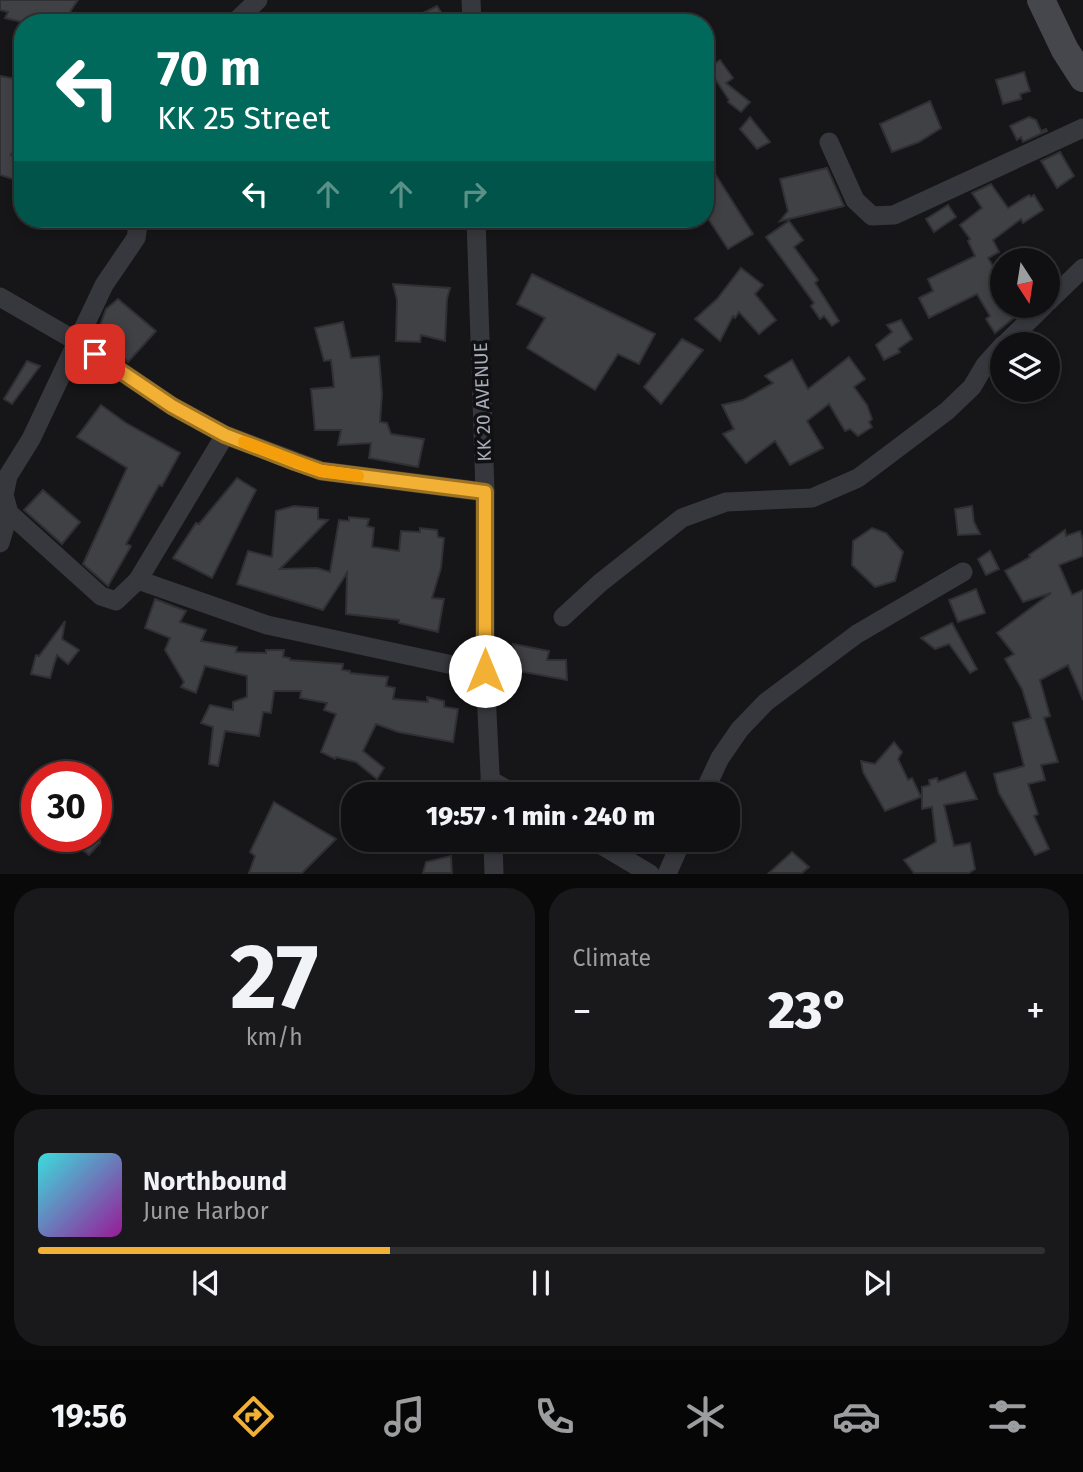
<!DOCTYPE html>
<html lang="en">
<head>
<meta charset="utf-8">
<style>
  :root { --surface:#101012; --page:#19191b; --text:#f1f3f6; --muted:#9c9d9f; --line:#303032; --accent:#f2b134 }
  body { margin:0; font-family:"Fira Sans",sans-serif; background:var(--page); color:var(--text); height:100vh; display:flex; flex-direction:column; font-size:26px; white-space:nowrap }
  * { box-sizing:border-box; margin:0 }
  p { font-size:23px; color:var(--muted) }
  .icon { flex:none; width:38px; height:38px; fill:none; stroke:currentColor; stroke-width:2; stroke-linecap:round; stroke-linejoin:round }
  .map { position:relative; height:874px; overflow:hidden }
  .side { display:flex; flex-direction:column; gap:14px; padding:14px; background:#09090a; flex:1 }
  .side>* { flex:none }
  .guide { position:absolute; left:14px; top:14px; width:700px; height:214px; border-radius:28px; box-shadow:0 4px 10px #0003,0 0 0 2px var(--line); background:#00695c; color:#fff; overflow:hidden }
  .needle { width:46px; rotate:168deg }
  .fabs { position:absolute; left:990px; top:248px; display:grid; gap:14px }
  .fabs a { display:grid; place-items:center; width:70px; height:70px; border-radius:50%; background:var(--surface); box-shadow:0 4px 10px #0003,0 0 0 2px var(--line); font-size:35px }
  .speed { position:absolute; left:21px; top:761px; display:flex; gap:14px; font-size:35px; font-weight:700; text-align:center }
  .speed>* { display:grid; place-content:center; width:91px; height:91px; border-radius:50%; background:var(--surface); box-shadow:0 4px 10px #0003,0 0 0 2px var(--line); line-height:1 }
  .speed .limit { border:10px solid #d22; background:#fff; color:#111 }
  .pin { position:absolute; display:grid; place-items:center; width:60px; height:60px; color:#fff; margin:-30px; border-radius:14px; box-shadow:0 4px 10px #0006 }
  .me { position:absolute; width:77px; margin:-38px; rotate:0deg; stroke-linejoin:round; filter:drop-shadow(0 0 5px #0008) }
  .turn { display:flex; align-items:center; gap:24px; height:147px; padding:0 28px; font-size:32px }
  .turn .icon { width:91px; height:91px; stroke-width:2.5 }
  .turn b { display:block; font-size:49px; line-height:60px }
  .lanes { display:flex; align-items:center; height:66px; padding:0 28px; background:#0003; justify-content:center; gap:35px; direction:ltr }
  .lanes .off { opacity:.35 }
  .big { font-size:52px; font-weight:800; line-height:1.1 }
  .side .tile { flex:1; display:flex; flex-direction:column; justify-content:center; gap:10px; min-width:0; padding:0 24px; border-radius:28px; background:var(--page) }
  .side .dial { align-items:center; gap:0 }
  .dial b { font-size:91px; line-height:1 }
  .song { display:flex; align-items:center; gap:21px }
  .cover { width:84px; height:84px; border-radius:10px; background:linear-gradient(135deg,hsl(180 70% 55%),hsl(300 70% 35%)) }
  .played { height:7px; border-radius:4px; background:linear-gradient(90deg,var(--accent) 35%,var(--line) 35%) }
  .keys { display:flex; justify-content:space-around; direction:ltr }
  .heat { display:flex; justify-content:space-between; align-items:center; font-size:38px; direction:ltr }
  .side .tiles { flex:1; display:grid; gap:14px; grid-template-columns:1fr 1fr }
  .tile:last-child { grid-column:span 2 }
  .trip { position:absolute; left:341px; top:782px; width:399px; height:70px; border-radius:28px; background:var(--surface); box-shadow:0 4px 10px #0003,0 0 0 2px var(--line); font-weight:800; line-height:70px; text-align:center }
  .tab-bar { display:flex; height:112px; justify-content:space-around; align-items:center; background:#060607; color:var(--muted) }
  .tab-bar .icon { width:49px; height:49px }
  .tab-bar .on { color:var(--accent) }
  .tab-bar b { font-size:32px; color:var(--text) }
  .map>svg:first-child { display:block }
</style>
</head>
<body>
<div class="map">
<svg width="1083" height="874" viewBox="0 0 1083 874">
  <rect width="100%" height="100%" fill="#161618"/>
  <!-- building -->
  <g fill="#404145" stroke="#303034" stroke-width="2">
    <polygon points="0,0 78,0 70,12 88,23 26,23 5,18 8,12 0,10"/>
    <polygon points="437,6 448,23 429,23 423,13"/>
    <polygon points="720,60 733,78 726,83 750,102 741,112 728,102 729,100 708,68"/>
    <polygon points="1024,72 1030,91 1020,94 1021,99 1003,104 996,80"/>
    <polygon points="0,76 23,80 23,133 11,155 20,157 13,179 0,175"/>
    <polygon points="930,101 941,128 919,142 892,152 880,124"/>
    <polygon points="750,117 770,142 757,149 740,129"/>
    <polygon points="1029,117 1036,120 1041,131 1046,129 1047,131 1023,142 1021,137 1017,140 1010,126"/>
    <polygon points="1060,152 1074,176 1057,188 1041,161"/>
    <polygon points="705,158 753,234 728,249 705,214"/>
    <polygon points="827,168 844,206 780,221 788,211 780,179"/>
    <polygon points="991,184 1008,208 1029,195 1031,197 1034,195 1043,210 1023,223 1021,219 993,240 999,252 988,258 1003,282 1003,306 1008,306 1015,317 995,333 986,319 990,316 977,294 929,318 919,298 933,291 928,279 975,256 968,241 970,239 960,225 982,208 972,193"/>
    <polygon points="948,205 956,217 934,232 926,219"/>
    <polygon points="789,221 803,240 794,247 818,280 815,283 839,321 832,326 824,316 820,319 811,306 814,303 766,237"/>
    <polygon points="741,268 763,285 755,294 776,320 759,334 739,312 735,318 733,316 720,341 695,319 717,299"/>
    <polygon points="532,274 655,334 639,364 618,354 595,390 527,348 545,318 517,304"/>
    <polygon points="393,284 450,288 447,299 445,341 421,335 420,342 396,341 397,300"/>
    <polygon points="118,299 156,331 128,362 110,345 108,348 95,339 106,309"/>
    <polygon points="901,320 912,339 898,349 900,352 884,360 876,345 892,332 887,325"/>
    <polygon points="343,322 351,358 379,356 382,394 380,422 387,423 391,434 424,439 418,467 369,458 371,443 338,445 341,430 315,430 311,389 334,387 331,360 324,361 315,328"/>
    <polygon points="682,339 703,350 661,404 644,387"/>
    <polygon points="849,357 865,379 854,387 867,405 872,419 869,422 872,427 858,436 850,429 845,431 829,404 807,421 823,448 790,465 775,441 746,463 723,434 734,429 722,405 743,400 773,383 765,376 792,360 808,389"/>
    <polygon points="27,361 40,366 12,404 4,399"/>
    <polygon points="101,405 126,423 180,453 162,486 159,485 126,544 131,546 108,586 83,564 127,468 77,437"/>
    <polygon points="237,478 256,490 212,578 173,558 196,523 199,524"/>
    <polygon points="43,490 80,522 62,544 24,510"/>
    <polygon points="294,506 318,508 318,519 328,520 280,569 317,568 330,572 339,520 349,521 349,517 369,519 367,526 374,528 372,547 399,551 401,531 420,532 420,528 437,530 438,537 444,538 441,568 432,598 444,599 438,632 399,623 399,620 346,614 347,573 323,610 237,584 248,551 272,557 276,511"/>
    <polygon points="972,506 974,522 980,534 958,535 955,509"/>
    <polygon points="872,528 886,533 903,552 895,581 875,587 852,565 853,541"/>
    <polygon points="1065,530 1066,536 1080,531 1083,540 1083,556 1059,565 1072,595 1083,590 1083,700 1068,665 1040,680 1050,716 1044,718 1058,762 1041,765 1045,780 1028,784 1038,814 1034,816 1049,849 1035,855 999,793 994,774 1024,766 1013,723 1031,718 1022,689 1005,659 1014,654 997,633 1051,593 1023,602 1005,571 1030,557 1029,555"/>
    <polygon points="990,551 999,569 986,575 978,559"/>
    <polygon points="976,589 985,613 958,622 949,600"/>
    <polygon points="155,599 186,611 180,622 206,630 201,641 237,647 236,652 266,653 266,650 284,650 283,657 290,658 290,660 343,664 342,670 350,671 350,673 388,677 386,686 395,688 393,699 428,702 427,697 444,701 444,707 458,709 453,742 398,732 376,724 363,751 384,768 377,779 356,762 336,757 335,759 321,752 336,714 324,710 327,703 300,698 301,691 274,691 271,713 263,712 259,736 225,731 218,766 209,764 213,727 201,723 210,705 233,710 233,702 247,697 247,676 205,666 196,693 181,687 184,682 165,650 170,638 145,628"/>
    <polygon points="65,621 62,639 79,650 68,664 57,655 50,678 31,674 36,655 39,656"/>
    <polygon points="952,623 977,669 970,673 949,644 935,649 921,638"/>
    <polygon points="513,644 549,651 547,660 566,660 567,680 518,671 519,661 514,658"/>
    <polygon points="894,742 902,752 898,759 908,780 912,778 921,797 885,811 863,772 861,761 875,764"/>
    <polygon points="965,772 977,799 944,805 954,846 970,843 975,869 969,873 914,873 904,860 936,842 932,807 922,809 922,787 930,785 929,780 937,778 938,782"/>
    <polygon points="274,802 336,839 302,873 249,873 255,856 250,852"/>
    <polygon points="96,835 100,838 100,843 89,855 75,844 82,836"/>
    <polygon points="792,852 809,867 802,873 769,873"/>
    <polygon points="451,856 452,873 423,873 426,862"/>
  </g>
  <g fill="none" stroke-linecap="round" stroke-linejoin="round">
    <!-- street -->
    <g stroke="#37383d" stroke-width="19">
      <polyline points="471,0 472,23"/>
      <polyline points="234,23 258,0"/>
      <polyline points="829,142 855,200 872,216 894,215 1083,128"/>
      <polyline points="476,219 485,492 485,672 491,794"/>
      <polyline points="0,297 76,341 172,406 225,435 321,471 485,492"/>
      <polyline points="1048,302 1083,268"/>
      <polyline points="1004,345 1044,306"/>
      <polyline points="1,511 9,513 101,596 116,601 138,580 225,435"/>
      <polyline points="0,543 9,513 4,495 8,476 31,439 104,285 136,238 139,219"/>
      <polyline points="138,580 267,625 485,672"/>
      <polyline points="563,617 600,583 682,518 726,502 812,498 858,478 947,411 972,387 985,365 1003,345"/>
      <polyline points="490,780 515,794"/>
      <polyline points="703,794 720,758 740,729 766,702 857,634 963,572"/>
      <polyline points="493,840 494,874"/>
      <polyline points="593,840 650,874"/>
      <polyline points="667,874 682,840"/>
    </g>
    <!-- secondary -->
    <polyline stroke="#45474d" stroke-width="28" points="1041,0 1065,50 1083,78"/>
  </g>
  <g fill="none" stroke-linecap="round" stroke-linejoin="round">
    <!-- route casing -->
    <g stroke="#9d7322" stroke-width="18">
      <polyline id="route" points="95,354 172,406 225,435 295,462 321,471 485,492 485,671"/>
    </g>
    <!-- route -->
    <use href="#route" stroke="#f2b134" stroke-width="12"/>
    <!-- slow -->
    <polyline stroke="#f59e0b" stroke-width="12" points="244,442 321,471 358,476"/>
  </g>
  <g text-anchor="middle" stroke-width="7" stroke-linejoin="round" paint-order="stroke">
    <!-- street labels -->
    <g font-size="19" fill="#a8adb8" stroke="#111113">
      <text transform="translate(482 402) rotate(-92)" y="7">KK 20 AVENUE</text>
    </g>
  </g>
</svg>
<div class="fabs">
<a><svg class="needle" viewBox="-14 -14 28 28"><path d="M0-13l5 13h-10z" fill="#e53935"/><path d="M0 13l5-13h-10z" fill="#9c9d9f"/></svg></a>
<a><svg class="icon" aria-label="layers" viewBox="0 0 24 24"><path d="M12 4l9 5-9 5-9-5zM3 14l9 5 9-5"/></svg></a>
</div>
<div class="speed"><div class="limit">30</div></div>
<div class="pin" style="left:95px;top:354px;background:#d93025"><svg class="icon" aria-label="arrive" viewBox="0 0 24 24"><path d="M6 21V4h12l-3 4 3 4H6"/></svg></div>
<svg class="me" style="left:485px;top:671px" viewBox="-20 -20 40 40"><circle r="19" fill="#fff"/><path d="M0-13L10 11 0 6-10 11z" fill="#f2b134"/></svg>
<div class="trip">19:57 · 1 min · 240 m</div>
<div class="guide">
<div class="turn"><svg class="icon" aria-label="left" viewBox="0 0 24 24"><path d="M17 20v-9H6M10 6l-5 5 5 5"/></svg><div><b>70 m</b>KK 25 Street</div></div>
<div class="lanes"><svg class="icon" aria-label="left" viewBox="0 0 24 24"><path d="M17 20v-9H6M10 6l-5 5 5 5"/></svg><svg class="icon off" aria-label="ahead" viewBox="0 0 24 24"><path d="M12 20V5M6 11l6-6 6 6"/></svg><svg class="icon off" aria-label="ahead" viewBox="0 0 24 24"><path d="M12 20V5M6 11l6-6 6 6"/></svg><svg class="icon off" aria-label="right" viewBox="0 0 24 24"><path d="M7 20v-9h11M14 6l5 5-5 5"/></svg></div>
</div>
</div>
<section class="side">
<div class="tiles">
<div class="tile dial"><b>27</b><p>km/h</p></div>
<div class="tile"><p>Climate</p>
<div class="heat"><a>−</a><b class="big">23°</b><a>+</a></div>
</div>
<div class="tile">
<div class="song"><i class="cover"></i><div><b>Northbound</b><p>June Harbor</p></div></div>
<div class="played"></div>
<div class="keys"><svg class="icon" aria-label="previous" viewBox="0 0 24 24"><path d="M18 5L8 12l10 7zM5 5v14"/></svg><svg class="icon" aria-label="pause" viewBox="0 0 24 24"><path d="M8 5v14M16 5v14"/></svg><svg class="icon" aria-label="next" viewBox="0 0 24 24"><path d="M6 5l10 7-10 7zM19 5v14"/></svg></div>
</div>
</div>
</section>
<nav class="tab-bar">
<b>19:56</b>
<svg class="icon on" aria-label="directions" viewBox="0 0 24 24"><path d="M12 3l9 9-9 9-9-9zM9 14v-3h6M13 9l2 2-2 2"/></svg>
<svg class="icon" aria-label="music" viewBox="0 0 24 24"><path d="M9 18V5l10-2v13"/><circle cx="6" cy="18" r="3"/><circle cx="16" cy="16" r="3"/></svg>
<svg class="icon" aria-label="phone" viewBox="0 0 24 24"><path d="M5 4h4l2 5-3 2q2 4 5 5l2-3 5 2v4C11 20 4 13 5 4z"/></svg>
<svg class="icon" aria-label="climate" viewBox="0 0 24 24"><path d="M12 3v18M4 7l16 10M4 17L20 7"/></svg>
<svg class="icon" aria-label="car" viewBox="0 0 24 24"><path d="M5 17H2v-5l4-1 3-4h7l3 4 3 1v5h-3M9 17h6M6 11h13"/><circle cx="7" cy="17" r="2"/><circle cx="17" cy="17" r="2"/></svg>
<svg class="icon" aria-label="filters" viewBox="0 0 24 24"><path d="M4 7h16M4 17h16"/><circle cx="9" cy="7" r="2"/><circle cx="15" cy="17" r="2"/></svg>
</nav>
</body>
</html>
